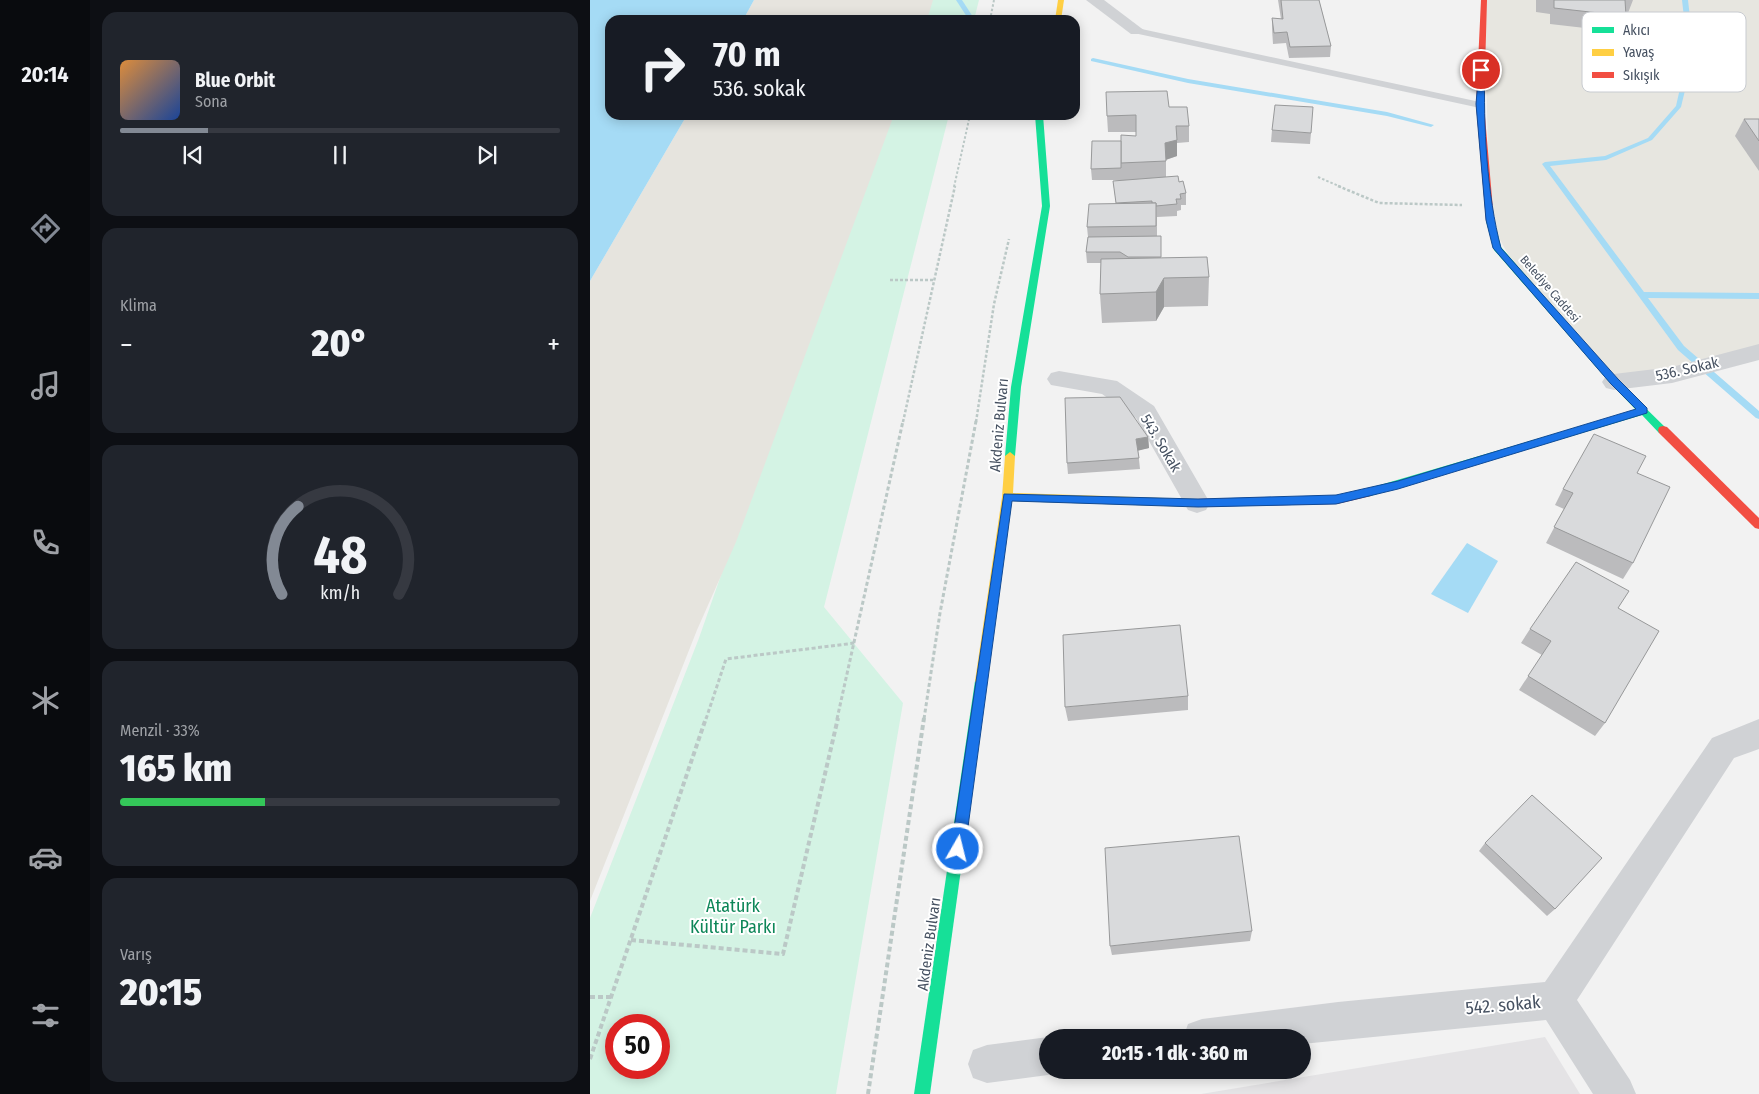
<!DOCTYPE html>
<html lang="tr">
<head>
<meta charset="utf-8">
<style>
  :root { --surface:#171b24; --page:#20242c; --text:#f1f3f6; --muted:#9ea1a6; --line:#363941; --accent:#828994 }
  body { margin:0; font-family:"Fira Sans Condensed",sans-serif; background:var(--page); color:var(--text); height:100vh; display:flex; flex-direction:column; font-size:19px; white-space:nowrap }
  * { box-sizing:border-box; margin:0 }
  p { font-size:16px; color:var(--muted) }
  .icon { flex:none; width:28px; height:28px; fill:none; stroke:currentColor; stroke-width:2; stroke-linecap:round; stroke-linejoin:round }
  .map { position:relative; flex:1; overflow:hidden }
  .sheet { display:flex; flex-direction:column; gap:12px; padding:12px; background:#0d0f14; width:500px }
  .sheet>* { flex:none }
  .top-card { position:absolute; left:15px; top:15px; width:475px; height:105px; border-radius:15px; box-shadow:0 2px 12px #0003; background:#171b24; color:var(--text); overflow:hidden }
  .speed { position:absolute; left:15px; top:1014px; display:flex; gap:10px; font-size:25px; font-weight:700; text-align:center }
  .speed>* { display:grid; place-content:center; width:65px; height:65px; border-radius:50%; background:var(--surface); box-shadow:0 2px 12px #0003; line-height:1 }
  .speed .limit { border:8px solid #d22; background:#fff; color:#111 }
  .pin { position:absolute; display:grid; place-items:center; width:42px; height:42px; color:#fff; margin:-21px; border:2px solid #fff; border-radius:50%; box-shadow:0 1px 5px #0007 }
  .me { position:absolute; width:55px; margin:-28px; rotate:8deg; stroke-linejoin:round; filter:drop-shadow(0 0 4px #0008) }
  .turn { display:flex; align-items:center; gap:18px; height:105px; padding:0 25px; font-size:22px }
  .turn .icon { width:65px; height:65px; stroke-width:2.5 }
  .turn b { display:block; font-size:35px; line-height:42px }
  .big { font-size:38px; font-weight:800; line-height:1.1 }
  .sheet .card { flex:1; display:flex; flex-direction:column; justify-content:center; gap:8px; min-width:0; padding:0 18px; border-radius:15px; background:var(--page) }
  .sheet .dial { align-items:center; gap:0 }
  .dial svg { height:130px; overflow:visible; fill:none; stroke:var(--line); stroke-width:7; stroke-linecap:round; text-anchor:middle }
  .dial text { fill:var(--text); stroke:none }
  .song { display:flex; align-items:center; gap:15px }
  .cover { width:60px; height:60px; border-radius:8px; background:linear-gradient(135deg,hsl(30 70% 55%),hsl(220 70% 35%)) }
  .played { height:5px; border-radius:2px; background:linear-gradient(90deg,var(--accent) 20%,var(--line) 20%) }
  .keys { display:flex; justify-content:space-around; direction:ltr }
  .heat { display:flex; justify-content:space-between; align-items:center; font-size:28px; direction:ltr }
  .charge { height:8px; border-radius:4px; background:linear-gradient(90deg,#34c759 33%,var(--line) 0) }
  .trip { position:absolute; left:449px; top:1029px; width:272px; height:50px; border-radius:25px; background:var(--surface); box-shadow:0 2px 12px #0003; font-weight:800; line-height:50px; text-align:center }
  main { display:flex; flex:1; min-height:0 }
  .tab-bar { display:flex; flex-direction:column; width:90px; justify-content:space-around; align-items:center; background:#090b0e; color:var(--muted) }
  .tab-bar .icon { width:35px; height:35px }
  .tab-bar .selected { color:var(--accent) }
  .tab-bar b { font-size:22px; color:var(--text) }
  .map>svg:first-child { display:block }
</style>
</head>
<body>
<main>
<nav class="tab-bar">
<b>20:14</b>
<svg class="icon selected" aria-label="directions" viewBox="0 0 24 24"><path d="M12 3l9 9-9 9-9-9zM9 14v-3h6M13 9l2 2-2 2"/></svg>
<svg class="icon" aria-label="music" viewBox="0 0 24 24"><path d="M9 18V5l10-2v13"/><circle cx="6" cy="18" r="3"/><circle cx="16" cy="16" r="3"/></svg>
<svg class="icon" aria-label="phone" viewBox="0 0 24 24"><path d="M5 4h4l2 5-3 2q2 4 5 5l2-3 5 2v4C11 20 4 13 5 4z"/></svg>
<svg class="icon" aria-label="climate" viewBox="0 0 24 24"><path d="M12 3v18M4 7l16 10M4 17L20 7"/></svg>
<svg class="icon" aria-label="car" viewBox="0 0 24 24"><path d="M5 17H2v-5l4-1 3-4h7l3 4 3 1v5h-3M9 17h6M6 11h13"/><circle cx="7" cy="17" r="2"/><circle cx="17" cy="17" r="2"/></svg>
<svg class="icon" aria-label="filters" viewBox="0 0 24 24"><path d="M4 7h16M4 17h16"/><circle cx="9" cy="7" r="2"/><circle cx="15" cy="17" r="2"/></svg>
</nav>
<section class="sheet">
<div class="card">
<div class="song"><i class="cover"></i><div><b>Blue Orbit</b><p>Sona</p></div></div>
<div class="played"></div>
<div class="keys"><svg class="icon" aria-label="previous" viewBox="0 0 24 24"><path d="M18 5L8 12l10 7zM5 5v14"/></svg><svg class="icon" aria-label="pause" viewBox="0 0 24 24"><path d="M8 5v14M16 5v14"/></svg><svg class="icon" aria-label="next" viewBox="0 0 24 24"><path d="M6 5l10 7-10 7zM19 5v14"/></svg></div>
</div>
<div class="card"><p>Klima</p>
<div class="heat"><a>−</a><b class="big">20°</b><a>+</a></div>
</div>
<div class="card dial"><svg viewBox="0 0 100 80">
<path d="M14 69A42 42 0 1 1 86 69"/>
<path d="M14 69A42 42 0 0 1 24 15" stroke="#828994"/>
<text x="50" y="56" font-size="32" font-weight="700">48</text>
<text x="50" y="72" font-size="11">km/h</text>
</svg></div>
<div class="card"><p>Menzil · 33%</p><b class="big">165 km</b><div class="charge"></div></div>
<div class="card"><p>Varış</p><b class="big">20:15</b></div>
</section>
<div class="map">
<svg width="1169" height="1094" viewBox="0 0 1169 1094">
  <rect width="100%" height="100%" fill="#f2f2f2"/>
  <!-- commercial -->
  <polygon fill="#e7e6e0" points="894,0 1169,0 1169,352 1024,382 928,273 900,221"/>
  <!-- education -->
  <polygon fill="#e4e3e5" points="955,1037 990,1094 611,1094"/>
  <!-- green -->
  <g fill="#d4f3e4" fill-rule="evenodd">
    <polygon points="332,0 389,0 384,20 325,20"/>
    <path d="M292,115H359L234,607L313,703L246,1094H0V918L109,638ZM26,1025H69V1068H26Z"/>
  </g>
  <!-- sand -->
  <g fill="#e6e4de">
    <polygon points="164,0 343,0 337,20 153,20"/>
    <polygon points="97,115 304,115 146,542 107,630 0,901 0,281"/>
  </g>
  <!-- water -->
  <g fill="#a5dbf5">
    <polygon points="0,0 164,0 153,20 20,20 20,115 97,115 0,281"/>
    <polygon points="877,543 908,561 878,613 841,594"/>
  </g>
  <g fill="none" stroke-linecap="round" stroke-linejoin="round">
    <!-- stream -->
    <g fill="#a5dbf5" fill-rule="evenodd">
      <polygon points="366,0 372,0 385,20 379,20"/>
      <polygon points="1092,0 1098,0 1104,53 1091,107 1062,140 1016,160 960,166 1054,292 1169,293 1169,299 1058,298 1094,346 1169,411 1169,419 1166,418 1088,350 952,164 955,162 1015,156 1058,138 1086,106 1098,53"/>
      <polygon points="503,58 598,79 797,112 844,125 841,127 797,116 598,83 501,61 501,59"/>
    </g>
    <!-- path-far3 -->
    <g stroke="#bbc8c6" stroke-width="2" stroke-dasharray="2.5 2" stroke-linecap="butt">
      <polyline points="400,20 404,0"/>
      <polyline points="728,177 751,187"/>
      <polyline points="364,187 380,115"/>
    </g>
    <!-- path-far2 -->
    <g stroke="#bbc8c6" stroke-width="2.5" stroke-dasharray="3 2" stroke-linecap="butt">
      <polyline points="748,186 789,203 872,205"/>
      <polyline points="300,280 344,280"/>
      <polyline points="313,422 365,186"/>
      <polyline points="386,422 404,304 419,239"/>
    </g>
    <!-- path-far1 -->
    <g stroke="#bbc8c6" stroke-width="3" stroke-dasharray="4 2.5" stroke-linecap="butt">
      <polyline points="116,719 136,659 265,643"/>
      <polyline points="247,719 313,421"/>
      <polyline points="334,719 350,613 386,421"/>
    </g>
    <!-- path -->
    <g stroke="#bbc8c6" stroke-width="4" stroke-dasharray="5 3" stroke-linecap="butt">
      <polyline points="41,940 193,954 248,718"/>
      <polyline points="0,997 21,997"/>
      <polyline points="0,1059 116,718"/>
      <polyline points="278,1094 334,718"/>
    </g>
    <!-- lane -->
    <polygon fill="#d0d2d5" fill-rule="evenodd" points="547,28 890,102 895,105 890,108 544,33 542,31"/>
    <!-- street -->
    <g fill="#d0d2d5" fill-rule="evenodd">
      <polygon points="496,0 514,0 555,31 553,34 541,34"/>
      <polygon points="1169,344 1169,360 1082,383 1024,390 1016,388 1012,382 1016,376 1024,374 1082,367"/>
      <polygon points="469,371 527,381 564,406 620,503 616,510 607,513 598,510 546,418 512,394 461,385 457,379 461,373"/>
      <polygon points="1169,719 1169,749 1144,758 987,1000 1040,1080 1046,1094 1003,1094 956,1020 712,1044 712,1038 593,1038 598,1024 612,1019 748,1002 955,982 1122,738"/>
      <polygon points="458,1037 460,1038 458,1038 458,1070 471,1070 458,1075 397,1083 383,1078 378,1064 383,1050 397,1045"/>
    </g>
    <!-- fast -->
    <g fill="#16e098" fill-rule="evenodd">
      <polygon points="445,115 453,115 460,206 431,387 425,456 420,460 415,456 421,387 452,206"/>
      <polygon points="897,219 900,219 904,221 911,247 1027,380 1078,430 1077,433 1069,433 1052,415 777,497 773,496 772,493 773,490 1046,410 1021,384 904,250 896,221"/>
      <polygon points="391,675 395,677 397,681 340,1094 324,1094 385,681 387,677"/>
    </g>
    <!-- slow -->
    <g fill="#ffcf43" fill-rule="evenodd">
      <polygon points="468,0 474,0 471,20 465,20"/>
      <polygon points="420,452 425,456 423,493 605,499 610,503 605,507 422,501 397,681 395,685 391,687 387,685 385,681 412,497 415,456"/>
    </g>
    <!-- jam -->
    <g fill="#f24e42" fill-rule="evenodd">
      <polygon points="891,0 897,0 894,105 904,221 900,223 896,221 886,105"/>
      <polygon points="1073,426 1077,427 1169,518 1169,529 1165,528 1069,433 1068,430 1069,427"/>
      <polygon points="777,489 781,490 782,493 781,496 747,504 605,507 600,503 605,499 747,496"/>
    </g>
  </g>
  <!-- wall -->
  <g fill="#bbbbbd">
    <polygon points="688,0 729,0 741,46 740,57 699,58 696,43 683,44 682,29 682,18 691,19"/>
    <polygon points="946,0 1043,0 1038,13 1036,13 1036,16 1030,32 960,24 960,14 946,12"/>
    <polygon points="579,107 599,126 599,142 587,143 587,156 576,160 576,177 589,182 596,193 596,205 591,205 591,210 587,211 587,216 567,217 567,236 571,258 619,277 618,306 574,307 566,321 512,323 510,294 511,263 497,263 496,252 498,237 497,227 526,203 523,181 537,180 502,180 501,169 531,141 546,136 546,132 518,132 517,116"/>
    <polygon points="1154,119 1169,119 1169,171 1145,136"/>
    <polygon points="682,130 721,133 720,144 681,142"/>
    <polygon points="558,437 559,448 548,450 550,469 478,474 477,463"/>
    <polygon points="1047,473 1043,563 1033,579 956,543 974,509 965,505 973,489"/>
    <polygon points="1028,608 1015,723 1005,736 929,690 952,655 931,643 940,629"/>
    <polygon points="598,696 598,710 478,721 475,707"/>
    <polygon points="895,843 965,909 957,916 889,851"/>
    <polygon points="662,931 660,941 522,955 520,946"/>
  </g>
  <!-- shaded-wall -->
  <g fill="#98999a">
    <polygon points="587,140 587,156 575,160 575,143"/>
    <polygon points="574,278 574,307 566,321 566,292"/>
    <polygon points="558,437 559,448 547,451 546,439"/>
  </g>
  <!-- building -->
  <g fill="#d9dadc" stroke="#98999a">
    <polygon points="691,0 729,0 741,46 700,47 697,32 684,33 682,18 693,19"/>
    <polygon points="964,0 1035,0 1036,16 964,8"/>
    <polygon points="577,91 579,107 597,107 599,126 586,126 587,140 575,143 576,161 531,163 531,135 546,136 546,115 517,116 516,92"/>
    <polygon points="685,105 723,107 721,133 682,130"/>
    <polygon points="1154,119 1169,119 1169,141"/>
    <polygon points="502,141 531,141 531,168 501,169"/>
    <polygon points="588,176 589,182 593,181 596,193 590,194 591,199 586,199 587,204 566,206 566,203 562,203 562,201 526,203 523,181"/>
    <polygon points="566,203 566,226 497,227 499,204"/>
    <polygon points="571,236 571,257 538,257 530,252 496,252 498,237"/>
    <polygon points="617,257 619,277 574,278 566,292 510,294 511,259"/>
    <polygon points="530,397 558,437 546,439 549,458 477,463 475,398"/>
    <polygon points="1004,434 1056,456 1047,473 1080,487 1043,563 964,527 983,493 973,489"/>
    <polygon points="986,562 1039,591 1028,608 1069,631 1015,723 938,676 961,641 940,629"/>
    <polygon points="590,625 598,696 475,707 473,635"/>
    <polygon points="942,795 1012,858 965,909 895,843"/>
    <polygon points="649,836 662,931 520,946 515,848"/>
  </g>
  <!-- route -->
  <path fill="#1a73e8" stroke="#114b97" d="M889,68L895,70C893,125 897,195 911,248L1028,379L1057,408V413L808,489L746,504L608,507L422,501L375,849L373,854L368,856L363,854L361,849L414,494L608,499L746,495L808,481L1046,409L1021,384L903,248L896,220L886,104Z"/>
  <g text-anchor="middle" stroke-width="4" stroke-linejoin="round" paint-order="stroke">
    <!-- far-street labels -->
    <g font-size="12" fill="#465161" stroke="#fff">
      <text transform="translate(960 289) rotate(49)" y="4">Belediye Caddesi</text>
    </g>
    <!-- street labels -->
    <g font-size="15" fill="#465161" stroke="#fff">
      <text transform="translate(1097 369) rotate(-13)" y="5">536. Sokak</text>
      <text transform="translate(409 425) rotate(-85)" y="5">Akdeniz Bulvarı</text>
      <text transform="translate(571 443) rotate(59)" y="5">543. Sokak</text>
      <text transform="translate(339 944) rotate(-82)" y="5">Akdeniz Bulvarı</text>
    </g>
    <!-- near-park labels -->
    <g font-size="18" fill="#0d8658" stroke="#fff">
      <text x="143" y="912">Atatürk<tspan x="143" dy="21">Kültür Parkı</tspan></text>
    </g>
    <!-- near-street labels -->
    <g font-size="18" fill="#465161" stroke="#fff">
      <text transform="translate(913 1005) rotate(-5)" y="6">542. sokak</text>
    </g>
  </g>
  <!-- legend -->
  <rect x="992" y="12" width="164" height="80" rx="8" fill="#fff" stroke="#c8cbd0" stroke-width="1"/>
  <rect x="1002" y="27" width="22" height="6" fill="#16e098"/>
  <rect x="1002" y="49" width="22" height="7" fill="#ffcf43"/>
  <rect x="1002" y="72" width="22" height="6" fill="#f24e42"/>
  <g font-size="14" fill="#465161">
    <text x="1033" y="35">Akıcı</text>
    <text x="1033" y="57">Yavaş</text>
    <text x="1033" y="80">Sıkışık</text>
  </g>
</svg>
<div class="speed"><div class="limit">50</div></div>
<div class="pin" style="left:891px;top:70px;background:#d93025"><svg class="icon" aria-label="arrive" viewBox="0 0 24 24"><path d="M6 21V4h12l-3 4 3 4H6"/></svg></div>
<svg class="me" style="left:368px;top:849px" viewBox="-20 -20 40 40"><circle r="17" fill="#1a73e8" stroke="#fff" stroke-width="3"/><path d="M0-11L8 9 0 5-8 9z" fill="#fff"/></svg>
<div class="trip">20:15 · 1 dk · 360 m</div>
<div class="top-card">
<div class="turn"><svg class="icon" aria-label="right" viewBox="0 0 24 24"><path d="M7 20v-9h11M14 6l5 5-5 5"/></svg><div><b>70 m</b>536. sokak</div></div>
</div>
</div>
</main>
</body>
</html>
